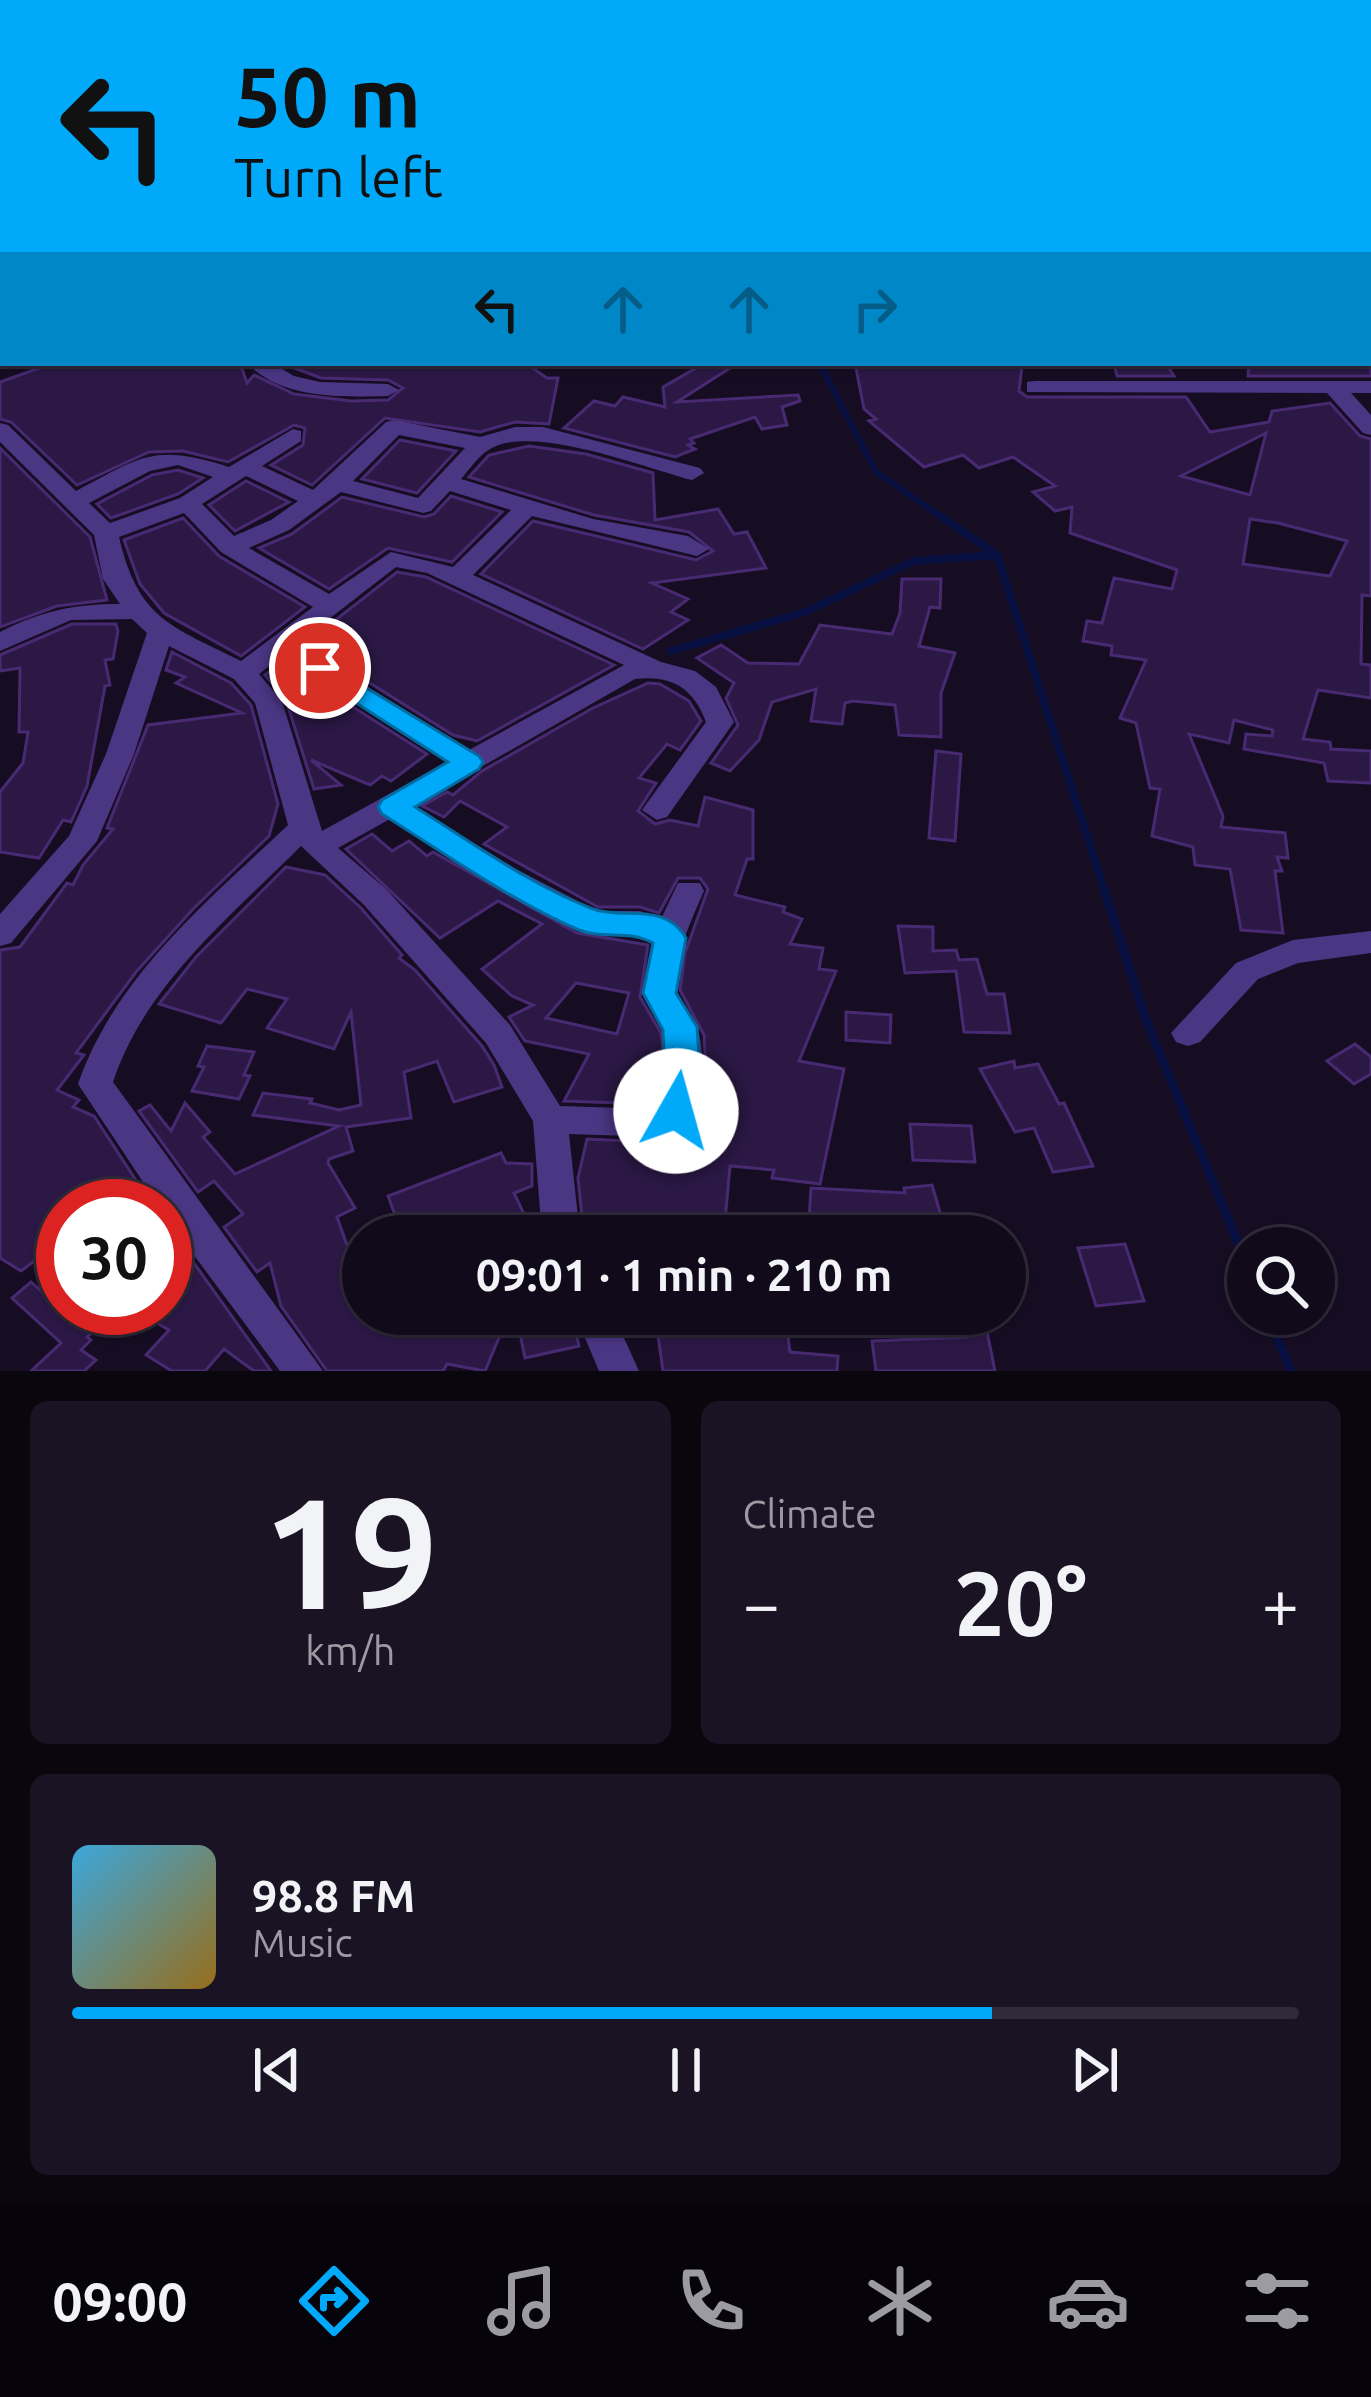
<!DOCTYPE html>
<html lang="en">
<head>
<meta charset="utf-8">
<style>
  :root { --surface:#100a1a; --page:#191323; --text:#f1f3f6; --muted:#9c9aa2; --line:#302b39; --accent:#00a9fa }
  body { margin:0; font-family:Ubuntu,sans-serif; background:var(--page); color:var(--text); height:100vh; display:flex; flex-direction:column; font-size:45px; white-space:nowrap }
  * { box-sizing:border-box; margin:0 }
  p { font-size:39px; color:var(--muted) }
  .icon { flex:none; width:66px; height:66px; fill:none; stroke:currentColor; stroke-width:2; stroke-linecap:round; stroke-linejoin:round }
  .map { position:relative; height:1371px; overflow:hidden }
  .sheet { display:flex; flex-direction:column; gap:30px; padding:30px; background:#09060e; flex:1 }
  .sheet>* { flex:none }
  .banner { position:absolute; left:0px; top:0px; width:1371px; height:366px; box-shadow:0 3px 9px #0004,0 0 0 3px var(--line); background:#00a9fa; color:#111; overflow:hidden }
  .fabs { position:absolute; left:1227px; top:1227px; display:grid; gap:24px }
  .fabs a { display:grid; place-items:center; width:108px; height:108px; border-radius:50%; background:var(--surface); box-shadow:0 3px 9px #0004,0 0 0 3px var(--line); font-size:60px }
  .speed { position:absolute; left:36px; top:1179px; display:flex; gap:24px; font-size:60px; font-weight:700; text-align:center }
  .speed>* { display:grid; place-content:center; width:156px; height:156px; border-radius:50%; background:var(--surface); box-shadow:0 3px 9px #0004,0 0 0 3px var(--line); line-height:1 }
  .speed .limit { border:18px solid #d22; background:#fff; color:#111 }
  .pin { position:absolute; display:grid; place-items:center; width:102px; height:102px; color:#fff; margin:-51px; border:6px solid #fff; border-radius:50%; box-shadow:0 3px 12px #0007 }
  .me { position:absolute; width:132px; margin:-66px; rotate:7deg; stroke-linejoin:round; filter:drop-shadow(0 0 9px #0008) }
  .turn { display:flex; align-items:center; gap:42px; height:252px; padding:0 36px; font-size:54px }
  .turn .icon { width:156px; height:156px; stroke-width:2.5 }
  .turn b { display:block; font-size:84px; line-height:102px }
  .lanes { display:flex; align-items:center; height:114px; padding:0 36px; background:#0003; justify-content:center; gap:60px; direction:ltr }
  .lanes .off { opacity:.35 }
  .big { font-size:90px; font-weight:700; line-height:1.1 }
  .sheet .card { flex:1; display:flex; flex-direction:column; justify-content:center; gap:18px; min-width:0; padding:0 42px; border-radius:18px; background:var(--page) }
  .sheet .dial { align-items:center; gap:0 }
  .dial b { font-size:156px; line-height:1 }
  .song { display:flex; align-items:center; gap:36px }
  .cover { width:144px; height:144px; border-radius:18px; background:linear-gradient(135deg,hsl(200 70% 55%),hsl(40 70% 35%)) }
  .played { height:12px; border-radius:6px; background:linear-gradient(90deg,var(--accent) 75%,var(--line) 75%) }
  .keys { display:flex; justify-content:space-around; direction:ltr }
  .heat { display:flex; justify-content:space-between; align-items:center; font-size:66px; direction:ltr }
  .sheet .tiles { flex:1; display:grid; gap:30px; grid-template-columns:1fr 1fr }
  .card:last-child { grid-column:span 2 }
  .trip { position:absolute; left:342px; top:1215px; width:684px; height:120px; border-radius:60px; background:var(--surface); box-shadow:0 3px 9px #0004,0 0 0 3px var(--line); font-weight:700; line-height:120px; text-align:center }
  .dock { display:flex; height:192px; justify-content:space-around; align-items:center; background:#06040a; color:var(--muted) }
  .dock .icon { width:84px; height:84px }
  .dock .current { color:var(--accent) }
  .dock b { font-size:54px; color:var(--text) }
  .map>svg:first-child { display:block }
</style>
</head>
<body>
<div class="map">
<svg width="1371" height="1371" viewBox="0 0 1371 1371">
  <rect width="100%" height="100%" fill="#160d23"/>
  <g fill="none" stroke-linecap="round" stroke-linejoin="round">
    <!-- stream-far2 -->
    <polyline stroke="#081041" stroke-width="6" points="830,363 823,370 876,472 943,518"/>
    <!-- stream-far1 -->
    <g stroke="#081041" stroke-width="8">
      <polyline points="939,515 997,555 1105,892"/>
      <polyline points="671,651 805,612 914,561 995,555"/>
    </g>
    <!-- stream -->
    <g stroke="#081041" stroke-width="9">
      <polyline points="1104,889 1146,1020 1248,1267"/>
      <polyline points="1267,1314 1291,1371"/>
    </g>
  </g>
  <!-- building -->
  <g fill="#2b1845" stroke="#482a72" stroke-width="3" fill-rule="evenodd">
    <polygon points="53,363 240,363 247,383 254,375 294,394 351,401 388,400 403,388 388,380 321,378 281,363 525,363 547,378 558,378 549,424 515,422 480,432 385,418 312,485 271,465 303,445 305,428 294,425 228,462 183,451 149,452 77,485 11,422 0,419 0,382"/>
    <polygon points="705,363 727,363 730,368 677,402 798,395 800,401 782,407 787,425 762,429 755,417 690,439 694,443 688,445 695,449 675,457 564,428 594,401 615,406 623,397 665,407 663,387"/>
    <path d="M855,363L1022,366L1019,391L1027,397H1186L1210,432L1269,422L1272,411L1330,403L1360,436L1371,439V596L1362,595L1361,664L1371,665V698L1318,690L1303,739L1330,742L1331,749L1371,751V783L1328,781L1324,763L1244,749L1246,734L1272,736L1273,730L1234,720L1229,743L1189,734L1223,816L1221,827L1285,833L1288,858L1277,857L1282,871H1275L1283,933L1241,930L1230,869L1195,865L1193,847L1152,836L1160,789L1150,788L1136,723L1120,718L1146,660L1111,655L1112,646L1083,641L1087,621L1102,623L1114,578L1172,589L1177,570L1070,533L1072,507L1055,511L1033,492L1055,486L1013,457L979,468L963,455L924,467L869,421L876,419L864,409ZM1266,433L1250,495L1181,476ZM1250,519L1278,523L1347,541L1330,576L1243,564Z"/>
    <polygon points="1114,363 1167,365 1174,376 1117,376"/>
    <polygon points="1249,363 1371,363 1371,376 1248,376"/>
    <polygon points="400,440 456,451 417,493 362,479"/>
    <polygon points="529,446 586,454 653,473 655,520 718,509 734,534 747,532 766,568 652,583 688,599 671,612 688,620 643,649 481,574 533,521 696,560 713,551 689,532 594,515 469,477 489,455"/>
    <polygon points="0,448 90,537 107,600 57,606 0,627"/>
    <polygon points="178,470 203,478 178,494 111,518 97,504 152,475"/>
    <polygon points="246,481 289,502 235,531 209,505"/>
    <polygon points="451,496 502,512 452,562 388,548 329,589 259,548 292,534 342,497 424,517 434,514"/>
    <polygon points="183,518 219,556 305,607 241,656 164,613 140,584 124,540"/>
    <polygon points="397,572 426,577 614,665 477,741 453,735 306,643"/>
    <polygon points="902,579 941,579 940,608 930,607 919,646 955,653 941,693 941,737 899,735 895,705 853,701 845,703 842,724 811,721 816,689 772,702 759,740 730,771 711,763 738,725 726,698 734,683 697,658 721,645 748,663 799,664 820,625 892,634 900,613"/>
    <polygon points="72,624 116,624 118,631 113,659 105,660 110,685 105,686 87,786 71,822 63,820 39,858 0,852 0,792 23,763 28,732 19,732 20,668 0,671 0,655"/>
    <polygon points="172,652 231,683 251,705 278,804 269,836 193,909 136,972 76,1053 84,1055 57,1090 79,1100 73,1107 94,1116 141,1188 121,1206 63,1206 63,1239 21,1271 0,1258 0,950 20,947 67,883 73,885 83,865 113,829 107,828 148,725 242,713 176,683 185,677 166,670"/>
    <polygon points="282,662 427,754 391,781 382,776 370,785 311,760 341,785 314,789 286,700 265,675"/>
    <polygon points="648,683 660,684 689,701 701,721 680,750 667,744 639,778 656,783 638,811 655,824 670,820 698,826 705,797 753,810 753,859 747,859 735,895 785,907 783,912 802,919 790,944 823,948 819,969 836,971 799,1061 844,1069 820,1184 772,1178 774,1170 730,1166 724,1231 684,1228 684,1236 609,1236 610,1218 582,1216 578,1178 587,1139 692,1144 718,1080 706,1076 704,1035 680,990 685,953 708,889 700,878 678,878 659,913 640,907 598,907 484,844 507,827 460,801 444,817 422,806 447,792 453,795 482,771 593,708"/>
    <polygon points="936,751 961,754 955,841 929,838"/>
    <path d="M372,834L392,851L409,841L427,856L433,852L577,933L648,945L640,997L661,1033L664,1061L652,1104L564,1101L589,1054L525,1041L509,1017L533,1005L512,996L482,969L542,924L498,901L440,938L346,849ZM576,983L629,993L617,1034L546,1018Z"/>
    <polygon points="286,867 325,875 361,908 402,955 399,958 415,970 482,1046 494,1065 502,1087 454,1102 437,1061 404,1072 411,1118 346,1127 353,1151 329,1159 328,1163 355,1208 337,1217 363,1290 363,1314 509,1314 485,1371 447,1364 443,1371 327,1371 281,1306 270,1263 257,1272 224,1227 243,1214 214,1181 198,1192 139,1111 150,1105 171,1131 185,1103 210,1132 203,1137 235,1174 339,1126 253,1115 263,1093 312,1099 310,1103 339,1110 361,1105 351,1012 334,1049 267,1028 287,999 247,989 221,1023 159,1004 196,957"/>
    <polygon points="898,926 933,927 933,951 956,950 959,960 977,959 987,994 1004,994 1010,1033 964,1032 956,971 905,973"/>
    <polygon points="846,1012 891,1015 890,1043 846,1040"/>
    <polygon points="1355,1044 1371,1057 1371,1074 1354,1084 1327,1061"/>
    <polygon points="207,1046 254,1052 244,1075 250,1076 239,1099 192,1091 204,1067 198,1066"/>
    <polygon points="1014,1061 1015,1068 1038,1064 1059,1104 1064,1103 1093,1166 1053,1172 1034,1128 1015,1132 980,1069"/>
    <polygon points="910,1124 971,1126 975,1162 913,1160"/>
    <polygon points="501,1153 506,1163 532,1164 532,1186 514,1193 524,1214 466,1236 403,1236 388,1196"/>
    <polygon points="932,1185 947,1236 808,1236 811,1188 905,1193 904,1188"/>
    <polygon points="1125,1244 1144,1301 1096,1306 1078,1248"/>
    <polygon points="165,1246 180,1256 186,1252 271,1371 254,1371 224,1349 205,1371 172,1371 146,1355 169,1330 131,1308 165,1308"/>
    <polygon points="31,1282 60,1308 120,1308 87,1337 91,1340 81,1350 96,1360 84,1371 31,1371 61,1343 12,1298"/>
    <polygon points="516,1314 571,1314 579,1346 525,1358"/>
    <polygon points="655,1314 785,1314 790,1352 838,1356 837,1371 663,1371"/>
    <polygon points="967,1332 987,1332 995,1371 876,1371 872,1341 967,1337"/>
  </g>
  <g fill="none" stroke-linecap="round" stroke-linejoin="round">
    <!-- minor -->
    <g fill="#4b3684" fill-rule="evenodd">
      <polygon points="152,0 221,0 223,3 154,3"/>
      <polygon points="915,0 935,0 937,3 917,3"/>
      <polygon points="1061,0 1081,0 1083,3 1063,3"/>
      <polygon points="1223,0 1244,0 1246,3 1225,3"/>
      <polygon points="0,22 3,22 0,42"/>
      <polygon points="1368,41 1371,42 1371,52 1368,51"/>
      <rect x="0" y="56" width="3" height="10"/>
      <polygon points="3,106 3,117 0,118 0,107"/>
      <polygon points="1368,107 1371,108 1371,118 1368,117"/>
      <rect x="0" y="162" width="3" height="10"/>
      <rect x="1368" y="181" width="3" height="12"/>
      <polygon points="3,208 3,220 0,221 0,209"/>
      <rect x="1368" y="230" width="3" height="12"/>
      <rect x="0" y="251" width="3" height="12"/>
      <rect x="1368" y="294" width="3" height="12"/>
      <path d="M247,363H272L294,376L320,382L388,384L399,390L388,396C341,397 282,400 247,363Z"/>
      <polygon points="1035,381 1371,381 1371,393 1351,393 1371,415 1371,435 1363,433 1327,393 1027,392 1027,382"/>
      <path d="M394,420L480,437L515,427H543L700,468L704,473L692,480C645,468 527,421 487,451C477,458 469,470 461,479L593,519L688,536L709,549L697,556L532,516L473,575L661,662L695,671L716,687L734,722L667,817L657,820L642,810L706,722C693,687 671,675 635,679L413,806L516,869L597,911H640L661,919L678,883H700L704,891C691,921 674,956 676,990C677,1003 689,1010 695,1022C710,1057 703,1123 662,1137L569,1134L580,1236H542L533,1121L486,1043L364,905L301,846C230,917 145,985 113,1082L323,1371H280L176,1231L165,1215V1206H159L78,1084C116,975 207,902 288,825L255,703L234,679L169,646L134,754L97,841L11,943L0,946V914L69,836L106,754L147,633L132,619L71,620L0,651V632C41,611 74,604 120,604L103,579L94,535L0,442V423L8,425L76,491C142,456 154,443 229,467L293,429L301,431V441L262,466L313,490L386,422ZM399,435L465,448L418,498L353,481ZM178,465L213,477L180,498L110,523L89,503L150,471ZM246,476L298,501L271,520L234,536L202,504ZM450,491L511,510L453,567L391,552L329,594L249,548L289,530L341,492L423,513L431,511ZM184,513L221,552L313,607L241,661C171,626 138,619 119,537ZM396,567L427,573L624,665L469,750L298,643ZM282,656L447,762L322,831L282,701L259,674ZM390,819C451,857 512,900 579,929C603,939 628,930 653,942L644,998C650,1010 661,1020 665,1032C673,1056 669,1089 654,1109L560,1106L510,1025L386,889L338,848Z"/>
      <polygon points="1371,931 1371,953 1298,963 1258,979 1200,1042 1188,1046 1176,1042 1171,1033 1236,963 1293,940"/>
      <polygon points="575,1314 613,1314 639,1371 599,1371"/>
    </g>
  </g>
  <!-- route -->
  <path fill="#00a9fa" stroke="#006ea2" stroke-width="3" d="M320,660L479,756L483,762L479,769L415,807C471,842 530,885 593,909C623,920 665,901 686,938L676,993L697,1027L701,1089L688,1121L676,1125L663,1121L658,1111L666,1089L663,1030L643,993L653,943C628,929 604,940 579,930C510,900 446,854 382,814L378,807L382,800L448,762L311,674L307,668Z"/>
</svg>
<div class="fabs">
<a><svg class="icon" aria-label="search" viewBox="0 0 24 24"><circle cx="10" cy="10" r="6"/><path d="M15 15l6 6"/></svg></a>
</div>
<div class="speed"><div class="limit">30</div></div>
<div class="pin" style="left:320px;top:668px;background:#d93025"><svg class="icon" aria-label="arrive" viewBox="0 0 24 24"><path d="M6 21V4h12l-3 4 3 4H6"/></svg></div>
<svg class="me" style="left:676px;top:1111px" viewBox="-20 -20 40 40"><circle r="19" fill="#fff"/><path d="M0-13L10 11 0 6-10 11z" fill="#00a9fa"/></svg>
<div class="trip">09:01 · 1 min · 210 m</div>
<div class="banner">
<div class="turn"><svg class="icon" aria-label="left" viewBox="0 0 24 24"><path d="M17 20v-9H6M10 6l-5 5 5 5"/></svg><div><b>50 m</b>Turn left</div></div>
<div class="lanes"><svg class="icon" aria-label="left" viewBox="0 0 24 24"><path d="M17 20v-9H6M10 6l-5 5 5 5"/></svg><svg class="icon off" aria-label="ahead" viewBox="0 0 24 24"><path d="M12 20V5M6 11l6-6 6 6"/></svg><svg class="icon off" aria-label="ahead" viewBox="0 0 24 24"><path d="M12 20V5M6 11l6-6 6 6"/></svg><svg class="icon off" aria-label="right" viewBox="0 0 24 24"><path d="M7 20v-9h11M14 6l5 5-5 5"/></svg></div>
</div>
</div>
<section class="sheet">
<div class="tiles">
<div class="card dial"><b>19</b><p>km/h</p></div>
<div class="card"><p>Climate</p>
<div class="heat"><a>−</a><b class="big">20°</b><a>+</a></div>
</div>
<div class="card">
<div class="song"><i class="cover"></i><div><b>98.8 FM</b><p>Music</p></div></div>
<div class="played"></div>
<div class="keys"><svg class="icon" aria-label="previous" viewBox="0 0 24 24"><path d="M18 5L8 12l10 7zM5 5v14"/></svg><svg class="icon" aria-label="pause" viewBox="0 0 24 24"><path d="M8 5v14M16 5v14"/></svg><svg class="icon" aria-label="next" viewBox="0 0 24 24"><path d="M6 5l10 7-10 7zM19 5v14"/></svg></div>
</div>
</div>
</section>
<nav class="dock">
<b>09:00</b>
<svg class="icon current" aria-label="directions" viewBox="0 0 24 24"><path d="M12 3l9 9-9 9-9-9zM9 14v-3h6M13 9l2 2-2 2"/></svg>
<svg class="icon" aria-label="music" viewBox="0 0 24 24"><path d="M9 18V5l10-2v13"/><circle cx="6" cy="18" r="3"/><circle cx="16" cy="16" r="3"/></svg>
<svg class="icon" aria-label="phone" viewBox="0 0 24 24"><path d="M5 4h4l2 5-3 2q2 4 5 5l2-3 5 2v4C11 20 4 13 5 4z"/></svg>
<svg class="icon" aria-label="climate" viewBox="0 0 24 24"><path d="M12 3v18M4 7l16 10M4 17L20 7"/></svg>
<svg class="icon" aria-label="car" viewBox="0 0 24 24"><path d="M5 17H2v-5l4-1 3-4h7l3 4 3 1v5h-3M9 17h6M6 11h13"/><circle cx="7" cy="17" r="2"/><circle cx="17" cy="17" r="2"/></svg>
<svg class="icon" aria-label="filters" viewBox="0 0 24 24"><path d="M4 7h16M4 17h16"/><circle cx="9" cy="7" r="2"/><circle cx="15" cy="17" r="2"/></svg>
</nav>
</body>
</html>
